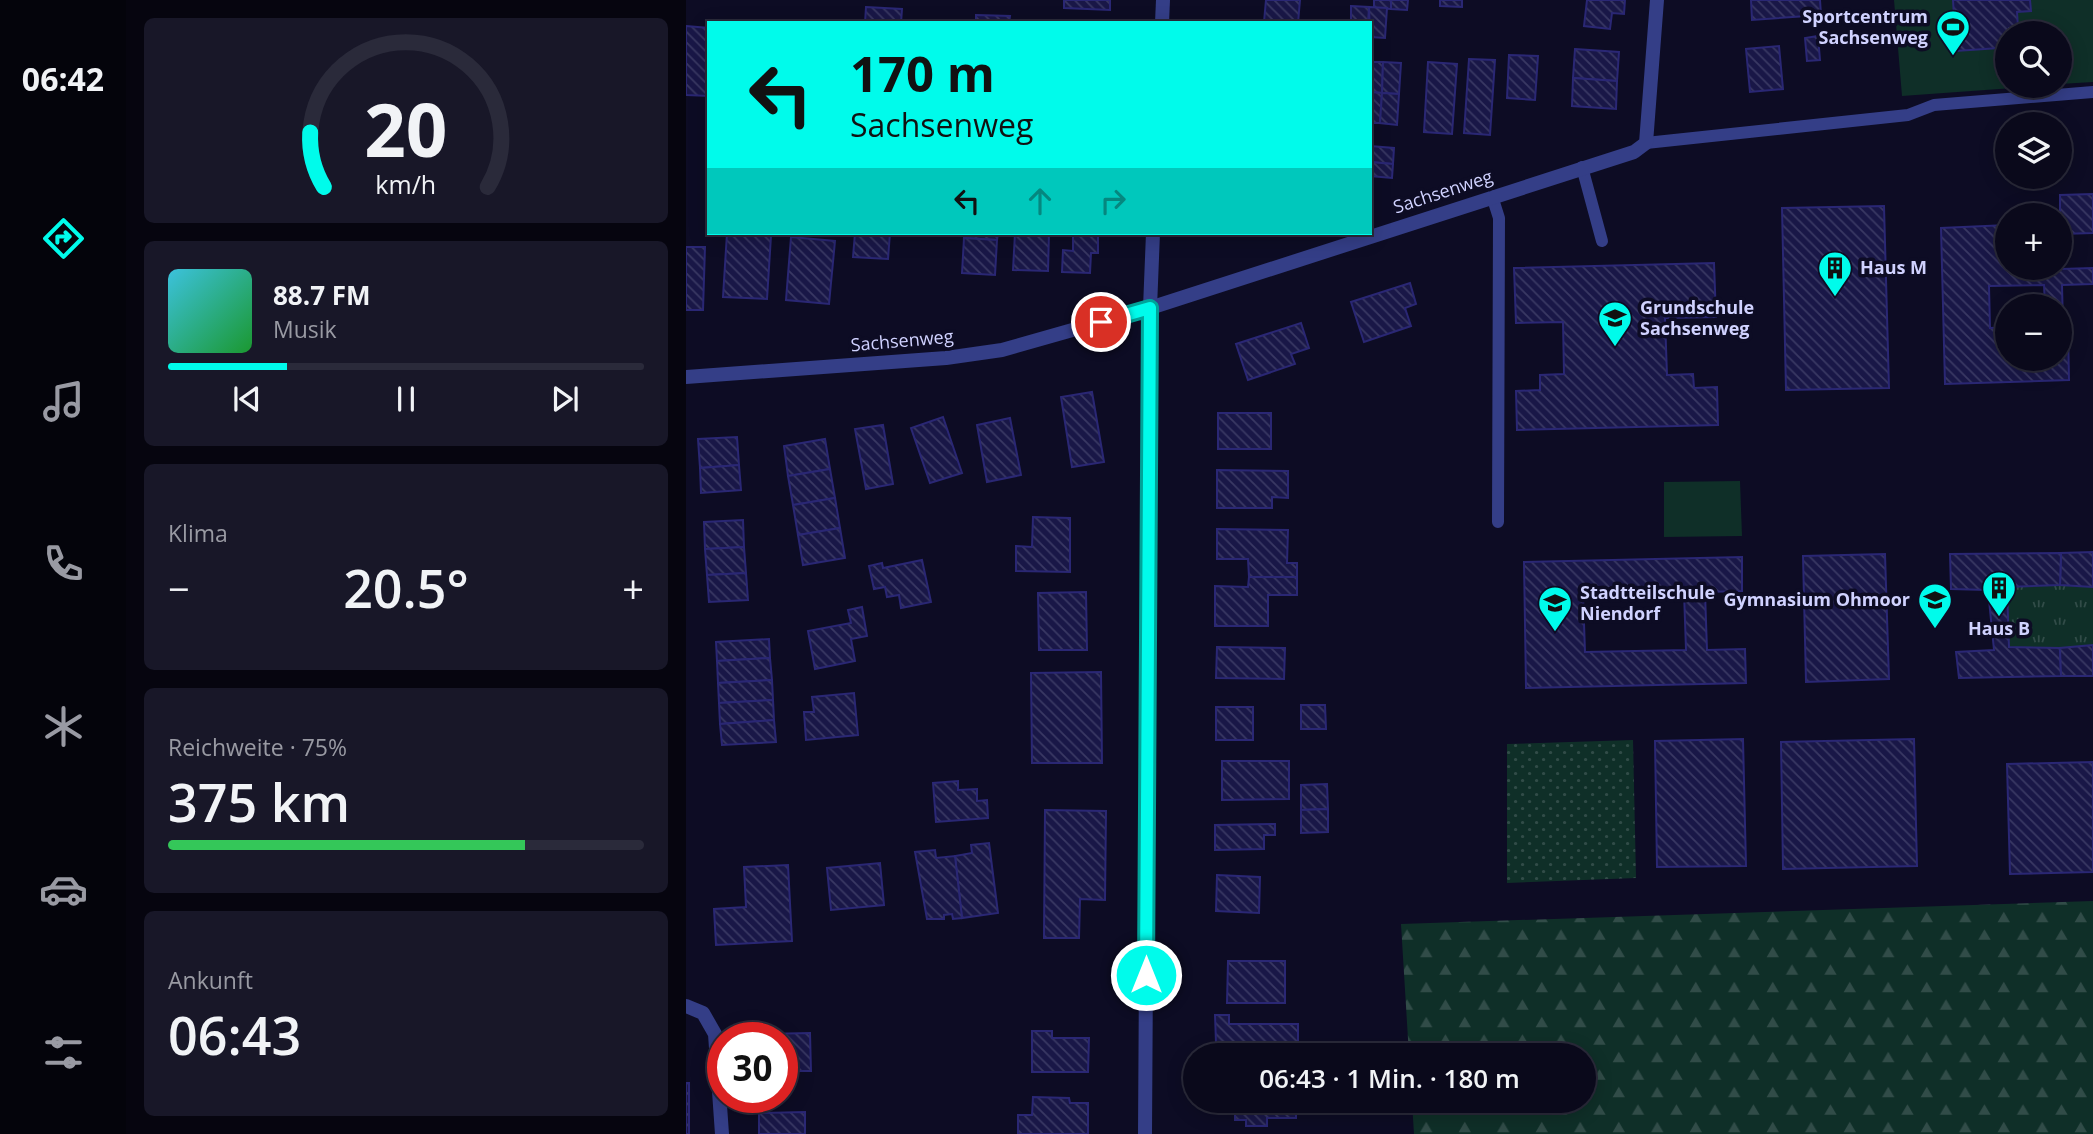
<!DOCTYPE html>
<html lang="de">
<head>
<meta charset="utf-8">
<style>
  :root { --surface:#0a091b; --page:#181728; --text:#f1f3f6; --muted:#999aa3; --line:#2a2a3a; --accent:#00fbeb }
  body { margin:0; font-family:"Open Sans",sans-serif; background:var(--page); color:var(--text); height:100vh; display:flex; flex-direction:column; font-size:26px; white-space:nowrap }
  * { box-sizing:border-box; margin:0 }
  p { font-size:23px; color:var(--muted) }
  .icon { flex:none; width:38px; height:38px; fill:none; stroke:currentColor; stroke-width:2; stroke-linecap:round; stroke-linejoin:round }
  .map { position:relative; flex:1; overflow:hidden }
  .sheet { display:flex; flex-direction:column; gap:18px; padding:18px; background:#06050f; width:560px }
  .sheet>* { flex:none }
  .guide { position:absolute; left:21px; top:21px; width:665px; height:214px; border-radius:0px; box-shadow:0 4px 18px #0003,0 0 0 2px var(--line); background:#00fbeb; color:#111; overflow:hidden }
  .fabs { position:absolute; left:1309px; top:21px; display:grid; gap:14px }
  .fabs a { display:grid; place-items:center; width:77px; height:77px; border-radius:50%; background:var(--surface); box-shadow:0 4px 18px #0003,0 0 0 2px var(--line); font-size:35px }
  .speed { position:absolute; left:21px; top:1022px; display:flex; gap:14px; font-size:35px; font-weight:700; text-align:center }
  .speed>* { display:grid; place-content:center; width:91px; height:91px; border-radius:50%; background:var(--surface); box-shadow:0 4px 18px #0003,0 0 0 2px var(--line); line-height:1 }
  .speed .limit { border:10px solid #d22; background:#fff; color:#111 }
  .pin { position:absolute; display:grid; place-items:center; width:60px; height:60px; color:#fff; margin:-30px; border:4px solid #fff; border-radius:50%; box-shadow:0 2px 7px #0007 }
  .me { position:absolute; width:77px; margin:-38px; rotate:0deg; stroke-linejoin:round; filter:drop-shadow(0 0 5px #0008) }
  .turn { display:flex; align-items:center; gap:24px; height:147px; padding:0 28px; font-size:32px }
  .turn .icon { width:91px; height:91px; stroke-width:2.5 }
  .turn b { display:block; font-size:49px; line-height:60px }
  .lanes { display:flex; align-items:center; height:66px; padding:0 28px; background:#0003; justify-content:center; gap:35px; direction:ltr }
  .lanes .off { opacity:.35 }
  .big { font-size:52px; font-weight:600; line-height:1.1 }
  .sheet .card { flex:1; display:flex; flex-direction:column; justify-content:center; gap:10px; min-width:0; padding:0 24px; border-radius:10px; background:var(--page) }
  .sheet .dial { align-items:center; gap:0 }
  .dial svg { height:182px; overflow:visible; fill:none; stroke:var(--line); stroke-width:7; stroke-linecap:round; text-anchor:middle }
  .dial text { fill:var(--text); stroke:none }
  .song { display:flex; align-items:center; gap:21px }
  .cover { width:84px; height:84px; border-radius:10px; background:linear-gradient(135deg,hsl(190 70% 55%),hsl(130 70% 35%)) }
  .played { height:7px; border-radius:4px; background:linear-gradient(90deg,var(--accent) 25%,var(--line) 25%) }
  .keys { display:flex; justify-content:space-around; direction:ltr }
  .heat { display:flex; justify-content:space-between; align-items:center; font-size:38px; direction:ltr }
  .charge { height:10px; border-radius:5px; background:linear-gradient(90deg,#34c759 75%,var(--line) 0) }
  .trip { position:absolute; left:497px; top:1043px; width:413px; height:70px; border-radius:35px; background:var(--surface); box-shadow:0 4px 18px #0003,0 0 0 2px var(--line); font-weight:600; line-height:70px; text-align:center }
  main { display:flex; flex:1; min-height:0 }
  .dock { display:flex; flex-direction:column; width:126px; justify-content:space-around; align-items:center; background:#04040b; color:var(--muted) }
  .dock .icon { width:49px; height:49px }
  .dock .active { color:var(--accent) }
  .dock b { font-size:32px; color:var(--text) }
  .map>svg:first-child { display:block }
</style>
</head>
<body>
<main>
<nav class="dock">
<b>06:42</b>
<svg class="icon active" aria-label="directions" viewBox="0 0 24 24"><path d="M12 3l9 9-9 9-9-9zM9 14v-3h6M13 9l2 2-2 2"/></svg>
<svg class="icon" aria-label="music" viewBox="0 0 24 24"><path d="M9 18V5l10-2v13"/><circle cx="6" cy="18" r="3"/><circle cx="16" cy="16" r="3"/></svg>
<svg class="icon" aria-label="phone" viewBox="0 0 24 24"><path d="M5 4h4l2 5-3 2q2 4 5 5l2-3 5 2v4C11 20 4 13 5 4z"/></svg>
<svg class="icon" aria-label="climate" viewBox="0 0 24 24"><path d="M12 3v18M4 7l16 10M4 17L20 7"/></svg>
<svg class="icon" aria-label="car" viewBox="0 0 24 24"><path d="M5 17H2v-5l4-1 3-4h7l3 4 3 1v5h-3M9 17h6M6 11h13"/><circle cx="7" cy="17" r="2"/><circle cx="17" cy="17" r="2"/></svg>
<svg class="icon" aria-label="filters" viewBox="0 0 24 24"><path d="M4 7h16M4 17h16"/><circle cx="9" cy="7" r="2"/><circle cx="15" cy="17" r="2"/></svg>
</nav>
<section class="sheet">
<div class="card dial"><svg viewBox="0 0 100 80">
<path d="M14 69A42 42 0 1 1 86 69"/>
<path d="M14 69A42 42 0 0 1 8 45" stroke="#00fbeb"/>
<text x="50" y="56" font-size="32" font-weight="700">20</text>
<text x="50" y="72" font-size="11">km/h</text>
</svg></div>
<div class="card">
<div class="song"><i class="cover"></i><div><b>88.7 FM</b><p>Musik</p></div></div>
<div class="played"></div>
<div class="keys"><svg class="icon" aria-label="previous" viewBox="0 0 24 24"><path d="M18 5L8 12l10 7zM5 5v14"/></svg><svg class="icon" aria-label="pause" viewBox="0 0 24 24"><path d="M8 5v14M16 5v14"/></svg><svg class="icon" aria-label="next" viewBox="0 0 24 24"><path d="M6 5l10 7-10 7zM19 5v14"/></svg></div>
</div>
<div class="card"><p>Klima</p>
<div class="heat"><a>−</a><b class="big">20.5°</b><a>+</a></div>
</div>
<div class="card"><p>Reichweite · 75%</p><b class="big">375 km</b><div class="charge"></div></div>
<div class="card"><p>Ankunft</p><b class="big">06:43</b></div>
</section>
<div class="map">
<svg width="1407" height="1134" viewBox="0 0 1407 1134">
  <defs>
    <pattern id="grass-dots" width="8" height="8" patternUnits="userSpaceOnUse" patternTransform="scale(1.75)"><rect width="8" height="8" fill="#0f2f28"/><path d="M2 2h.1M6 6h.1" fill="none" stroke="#314c48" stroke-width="1.8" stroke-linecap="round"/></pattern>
    <pattern id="forest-firs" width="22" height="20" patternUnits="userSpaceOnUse" patternTransform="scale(1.75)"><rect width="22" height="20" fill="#0f2f28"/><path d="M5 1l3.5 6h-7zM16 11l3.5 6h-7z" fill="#314c48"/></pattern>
    <pattern id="park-tufts" width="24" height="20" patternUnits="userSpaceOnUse" patternTransform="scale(1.75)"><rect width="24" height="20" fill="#0f2f28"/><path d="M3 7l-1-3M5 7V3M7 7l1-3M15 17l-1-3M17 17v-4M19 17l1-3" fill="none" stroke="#314c48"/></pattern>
    <pattern id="building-back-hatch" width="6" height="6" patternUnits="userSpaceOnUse" patternTransform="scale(1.75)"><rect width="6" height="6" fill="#191747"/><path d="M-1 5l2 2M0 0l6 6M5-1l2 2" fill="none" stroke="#393863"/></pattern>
  </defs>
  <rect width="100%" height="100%" fill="#0d0c24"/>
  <!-- grass -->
  <polygon fill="url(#grass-dots)" points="947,740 950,878 821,883 821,744"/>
  <!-- forest -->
  <polygon fill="url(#forest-firs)" points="1407,901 1407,1134 728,1134 726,1101 898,1101 898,1055 723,1055 715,924"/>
  <!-- park -->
  <polygon fill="url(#park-tufts)" points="1374,585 1407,587 1407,645 1374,648 1323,647 1321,587"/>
  <!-- pitch -->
  <g fill="#0f2f28">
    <polygon points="1208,0 1407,0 1407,82 1374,84 1374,33 1321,33 1321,86 1354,86 1216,96"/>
    <polygon points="1054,481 1056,536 978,537 978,482"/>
  </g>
  <!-- building -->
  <g fill="url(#building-back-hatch)" stroke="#2a2774" stroke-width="2" fill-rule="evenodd">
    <polygon points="378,0 424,0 424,10 378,8"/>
    <polygon points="580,0 614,0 612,23 578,22"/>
    <polygon points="688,0 705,0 705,9 688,8"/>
    <polygon points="705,0 722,0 721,10 705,9"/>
    <polygon points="754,0 776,0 776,7 754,6"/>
    <polygon points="901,0 939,0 938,14 926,13 924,29 898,26"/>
    <polygon points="1065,0 1134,0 1135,15 1066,20"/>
    <polygon points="1267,0 1344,0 1345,11 1331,12 1332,27 1323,28 1321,42 1313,43 1313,48 1270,51"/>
    <polygon points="665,6 683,7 682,23 665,23"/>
    <polygon points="180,7 216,9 215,23 179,23"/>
    <polygon points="683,7 701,8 699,38 684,37"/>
    <polygon points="290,15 324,16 323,23 290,23"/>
    <polygon points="0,26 23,28 23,96 0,95"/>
    <polygon points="1132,36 1134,60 1121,61 1119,38"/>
    <polygon points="1093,46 1097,89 1064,92 1060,49"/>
    <polygon points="889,49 933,52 931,81 887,78"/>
    <polygon points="823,55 852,56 849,100 821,98"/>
    <polygon points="783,59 809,60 804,135 778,133"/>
    <polygon points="684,62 697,62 696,93 684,92"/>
    <polygon points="697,62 715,63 713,94 696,93"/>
    <polygon points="742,62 771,64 766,134 738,132"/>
    <polygon points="887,78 931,81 930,109 886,106"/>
    <polygon points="684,92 696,93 694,123 684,123"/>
    <polygon points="696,93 713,94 711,125 694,123"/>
    <polygon points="684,146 708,148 707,164 684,162"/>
    <polygon points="684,162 707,164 706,178 684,176"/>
    <path d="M1407,194V233L1375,234V269L1407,268V284L1376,285L1377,326H1382L1383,380L1259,384L1255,228L1321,225V268H1374V195ZM1358,285L1359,306H1374V359H1321V327L1304,328L1303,286Z"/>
    <polygon points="1198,206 1203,388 1100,390 1096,208"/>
    <polygon points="41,233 85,236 81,299 37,297"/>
    <polygon points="169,233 204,233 202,259 167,257"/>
    <polygon points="279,233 312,233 311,240 278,238"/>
    <polygon points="329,233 363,233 362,271 327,270"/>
    <polygon points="387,233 412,233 412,253 405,253 404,273 376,272 377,250 387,251"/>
    <polygon points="105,237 149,241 143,304 100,300"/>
    <polygon points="278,238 311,240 309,275 276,273"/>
    <polygon points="0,247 19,247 17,310 0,310"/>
    <polygon points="1028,263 1030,317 979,318 981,375 1007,374 1008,388 1031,387 1032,425 831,430 830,391 854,390 854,375 878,374 877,322 830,323 828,268"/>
    <polygon points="724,283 730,304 719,308 725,326 678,342 665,302"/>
    <polygon points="615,323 623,348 605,354 609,364 562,380 550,344"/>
    <polygon points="406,392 418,462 386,467 375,397"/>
    <rect x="532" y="413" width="53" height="36"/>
    <polygon points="257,417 276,473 244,483 225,428"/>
    <polygon points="324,418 335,475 301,482 291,425"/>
    <polygon points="197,425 207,484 180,489 169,429"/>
    <polygon points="51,437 53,465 14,468 12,439"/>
    <polygon points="139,439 144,469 102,476 98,446"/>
    <polygon points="53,465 55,490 15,493 14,468"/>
    <polygon points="144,469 149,498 107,505 102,476"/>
    <polygon points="531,470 602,471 602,498 586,497 586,508 531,508"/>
    <polygon points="149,498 154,528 112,535 107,505"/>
    <polygon points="347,517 384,518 384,572 330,571 330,546 346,547"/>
    <polygon points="57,520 58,547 19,549 18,522"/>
    <polygon points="154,528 159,558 117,565 112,535"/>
    <polygon points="531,529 602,530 601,563 611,563 611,577 563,577 562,559 531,559"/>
    <polygon points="58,547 60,573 21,575 19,549"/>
    <polygon points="1407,552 1407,587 1374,585 1375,553"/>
    <polygon points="1375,553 1374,585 1321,587 1323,647 1374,648 1375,676 1273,678 1270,652 1308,650 1302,590 1265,589 1264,554"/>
    <polygon points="1199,554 1203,679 1120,682 1117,556"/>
    <path d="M1056,557V591L1019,592L1021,650L1059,649L1060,683L840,688L838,562ZM998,592L1000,650L899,652L897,594Z"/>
    <polygon points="236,560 245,602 215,608 213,595 201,597 199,587 188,589 183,566 196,563 197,568"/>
    <polygon points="60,573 62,600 23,602 21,575"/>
    <polygon points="563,577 611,577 611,595 582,595 582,626 529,626 529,586 562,587"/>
    <polygon points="400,592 401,650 353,650 352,593"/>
    <polygon points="176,607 181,636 165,639 169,661 129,669 122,631 165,623 162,610"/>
    <polygon points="83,639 84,658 31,661 30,642"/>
    <polygon points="1407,645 1407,676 1375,676 1374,648"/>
    <polygon points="531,647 599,648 598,679 530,678"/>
    <polygon points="84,658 86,680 32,683 31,661"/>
    <polygon points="415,672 416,763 346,763 345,673"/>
    <polygon points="86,680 87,700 33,703 32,683"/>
    <polygon points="168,693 172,735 120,740 118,712 128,712 126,697"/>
    <polygon points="87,700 88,720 34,724 33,703"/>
    <polygon points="615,705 639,705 640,729 615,729"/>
    <rect x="530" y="707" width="37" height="33"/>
    <polygon points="88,720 90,742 36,745 34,724"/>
    <polygon points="1057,739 1060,866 971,867 969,741"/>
    <polygon points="1228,739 1231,866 1097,869 1095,742"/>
    <polygon points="536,761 603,761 603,799 536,800"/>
    <polygon points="1407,762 1407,872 1324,874 1321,764"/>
    <polygon points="272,781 272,790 291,789 291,801 301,800 302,818 250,822 247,783"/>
    <polygon points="641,784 642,809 615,810 615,785"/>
    <polygon points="642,809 642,832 615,833 615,810"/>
    <polygon points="359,810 420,811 419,900 394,899 393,938 358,938"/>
    <polygon points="589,824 589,835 578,835 578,849 529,850 529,825"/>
    <polygon points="303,843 312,913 276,918 269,856 286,853 285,845"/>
    <polygon points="249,850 250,858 269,856 276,918 267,919 266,914 258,915 258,919 241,919 229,852"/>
    <polygon points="194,863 198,905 145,910 141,868"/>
    <polygon points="102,865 106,941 30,945 28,909 60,907 58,867"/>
    <polygon points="531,875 574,877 573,913 530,911"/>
    <polygon points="542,961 599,961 599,1003 541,1003"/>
    <polygon points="529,1015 543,1015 543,1024 612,1024 612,1055 542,1055 542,1043 530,1043"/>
    <polygon points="346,1031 366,1031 366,1038 403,1038 402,1072 346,1072"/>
    <polygon points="124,1033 125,1071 96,1071 96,1038 76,1038 76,1034"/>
    <rect x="0" y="1083" width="3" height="51"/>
    <polygon points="347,1097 383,1098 384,1103 402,1103 402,1134 332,1134 332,1115 346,1115"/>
    <polygon points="549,1101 610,1101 610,1118 581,1118 581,1126 560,1126 560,1120 549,1120"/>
    <polygon points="119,1112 119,1134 73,1134 73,1113"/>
  </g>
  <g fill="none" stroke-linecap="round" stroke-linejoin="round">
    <!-- lane -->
    <g stroke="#343e87" stroke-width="12">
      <polyline points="960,143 1222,115 1248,105 1407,92"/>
      <polyline points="896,167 916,241"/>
      <polyline points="806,196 813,218 812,522"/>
    </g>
    <!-- street -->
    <g stroke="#343e87" stroke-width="14">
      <polyline points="476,23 477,0"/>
      <polyline points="0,377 260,358 316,350 464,308 948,152 960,143 971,0"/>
      <polyline points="0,1006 17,1013 29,1034 36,1134"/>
      <polyline points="459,1134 464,308 467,233"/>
    </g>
  </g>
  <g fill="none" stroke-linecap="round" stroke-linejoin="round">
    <!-- route casing -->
    <g stroke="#00a399" stroke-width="18">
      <polyline id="route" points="415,322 464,308 460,975"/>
    </g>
    <!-- route -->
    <use href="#route" stroke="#00fbeb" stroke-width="12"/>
  </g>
  <!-- icons -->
  <defs>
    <g id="stadium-pin" transform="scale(1.75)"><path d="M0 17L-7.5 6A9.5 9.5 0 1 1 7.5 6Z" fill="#00fbeb" stroke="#0d0c24"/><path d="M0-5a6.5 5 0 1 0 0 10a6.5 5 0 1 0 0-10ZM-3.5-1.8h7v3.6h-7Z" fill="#111"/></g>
    <g id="building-pin" transform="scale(1.75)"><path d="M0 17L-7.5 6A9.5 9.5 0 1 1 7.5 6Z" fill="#00fbeb" stroke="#0d0c24"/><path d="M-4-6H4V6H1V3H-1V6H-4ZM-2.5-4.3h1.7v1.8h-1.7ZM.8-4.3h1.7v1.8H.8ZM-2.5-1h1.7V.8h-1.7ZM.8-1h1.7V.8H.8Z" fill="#111"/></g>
    <g id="school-pin" transform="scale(1.75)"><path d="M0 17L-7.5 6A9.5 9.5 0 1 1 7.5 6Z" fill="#00fbeb" stroke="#0d0c24"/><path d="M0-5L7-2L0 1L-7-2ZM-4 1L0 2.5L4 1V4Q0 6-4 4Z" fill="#111"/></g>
  </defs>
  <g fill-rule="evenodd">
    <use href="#stadium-pin" x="1267" y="27"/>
    <use href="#building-pin" x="1149" y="268"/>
    <use href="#school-pin" x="929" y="318"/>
    <use href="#building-pin" x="1313" y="588"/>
    <use href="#school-pin" x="1249" y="600"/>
    <use href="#school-pin" x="869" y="603"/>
  </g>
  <g text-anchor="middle" stroke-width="7" stroke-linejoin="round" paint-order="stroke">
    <!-- poi labels -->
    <g font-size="18" font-weight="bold" fill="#d0d2ff" stroke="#0d0c24" text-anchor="start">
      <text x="1242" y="23" text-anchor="end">Sportcentrum<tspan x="1242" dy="21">Sachsenweg</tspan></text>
      <text x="1174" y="274">Haus M</text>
      <text x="954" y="314">Grundschule<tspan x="954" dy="21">Sachsenweg</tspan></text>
      <text x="894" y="599">Stadtteilschule<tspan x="894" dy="21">Niendorf</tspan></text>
      <text x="1224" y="606" text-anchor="end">Gymnasium Ohmoor</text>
      <text x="1313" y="635" text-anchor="middle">Haus B</text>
    </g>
    <!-- street labels -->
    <g font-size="18" fill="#d0d2ff" stroke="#0d0c24">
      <text transform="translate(757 192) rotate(-18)" y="6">Sachsenweg</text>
      <text transform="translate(216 341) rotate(-5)" y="6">Sachsenweg</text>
    </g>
  </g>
</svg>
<div class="fabs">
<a><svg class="icon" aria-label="search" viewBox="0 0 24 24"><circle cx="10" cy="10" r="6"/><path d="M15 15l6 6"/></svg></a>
<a><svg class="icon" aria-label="layers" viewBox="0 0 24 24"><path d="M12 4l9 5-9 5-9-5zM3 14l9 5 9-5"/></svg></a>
<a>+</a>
<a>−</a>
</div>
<div class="speed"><div class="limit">30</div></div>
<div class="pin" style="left:415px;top:322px;background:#d93025"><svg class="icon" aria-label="arrive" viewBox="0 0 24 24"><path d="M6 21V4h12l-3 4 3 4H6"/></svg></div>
<svg class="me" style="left:460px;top:975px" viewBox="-20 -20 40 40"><circle r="17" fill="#00fbeb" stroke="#fff" stroke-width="3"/><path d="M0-11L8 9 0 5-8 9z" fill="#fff"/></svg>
<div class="trip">06:43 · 1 Min. · 180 m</div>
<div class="guide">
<div class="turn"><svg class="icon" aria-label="left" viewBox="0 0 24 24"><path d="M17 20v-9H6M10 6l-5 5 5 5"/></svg><div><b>170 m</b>Sachsenweg</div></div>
<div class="lanes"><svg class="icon" aria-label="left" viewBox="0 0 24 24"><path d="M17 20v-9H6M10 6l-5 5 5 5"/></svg><svg class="icon off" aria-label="ahead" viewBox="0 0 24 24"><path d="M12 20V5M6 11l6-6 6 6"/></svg><svg class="icon off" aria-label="right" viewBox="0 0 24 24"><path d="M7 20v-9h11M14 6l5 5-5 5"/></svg></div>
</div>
</div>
</main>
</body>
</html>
